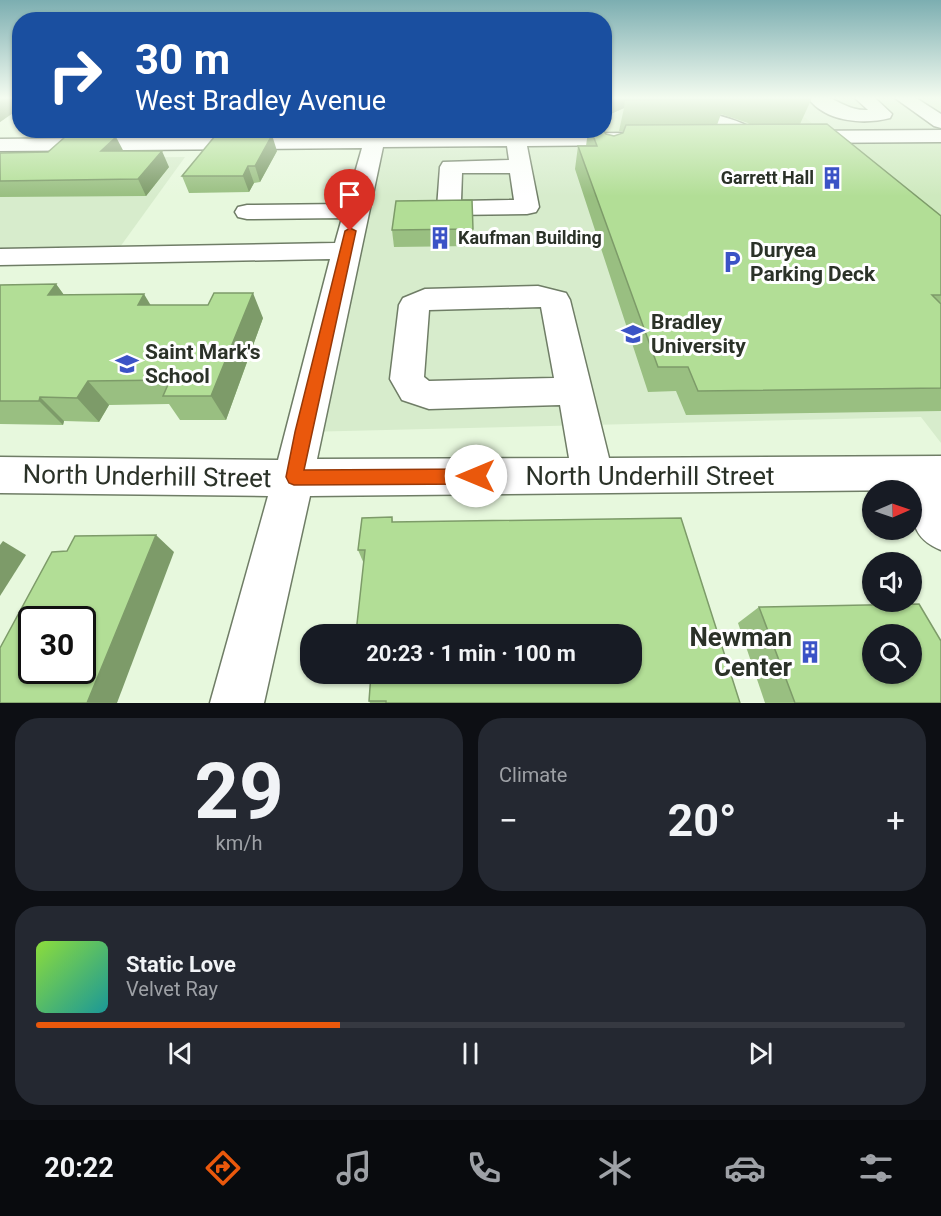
<!DOCTYPE html>
<html lang="en">
<head>
<meta charset="utf-8">
<style>
  :root { --surface:#171b24; --page:#242831; --text:#f1f3f6; --muted:#9ea1a6; --line:#363941; --accent:#ea580c }
  body { margin:0; font-family:Roboto,sans-serif; background:var(--page); color:var(--text); height:100vh; display:flex; flex-direction:column; font-size:22px; white-space:nowrap }
  * { box-sizing:border-box; margin:0 }
  p { font-size:20px; color:var(--muted) }
  .icon { flex:none; width:33px; height:33px; fill:none; stroke:currentColor; stroke-width:2; stroke-linecap:round; stroke-linejoin:round }
  .map { position:relative; height:703px; overflow:hidden }
  .panel { display:flex; flex-direction:column; gap:15px; padding:15px; background:#0d0f14; flex:1 }
  .panel>* { flex:none }
  .banner { position:absolute; left:12px; top:12px; width:600px; height:126px; border-radius:24px; box-shadow:0 2px 4px #0004; background:#1a4fa0; color:#fff; overflow:hidden }
  .needle { width:39px; rotate:88deg }
  .controls { position:absolute; left:862px; top:480px; display:grid; gap:12px }
  .controls a { display:grid; place-items:center; width:60px; height:60px; border-radius:50%; background:var(--surface); box-shadow:0 2px 4px #0004; font-size:30px }
  .speed { position:absolute; left:18px; top:606px; display:flex; gap:12px; font-size:30px; font-weight:700; text-align:center }
  .speed>* { display:grid; place-content:center; width:78px; height:78px; border-radius:50%; background:var(--surface); box-shadow:0 2px 4px #0004; line-height:1 }
  .speed .limit { border:3px solid #111; border-radius:9px; background:#fff; color:#111 }
  .pin { position:absolute; display:grid; place-items:center; width:51px; height:51px; color:#fff; margin:-62px -26px; border-radius:50% 50% 50% 0; rotate:-45deg; box-shadow:0 0 6px #0007 }
  .pin .icon { rotate:45deg }
  .me { position:absolute; width:66px; margin:-33px; rotate:270deg; stroke-linejoin:round; filter:drop-shadow(0 0 4px #0008) }
  .turn { display:flex; align-items:center; gap:21px; height:126px; padding:0 24px; font-size:27px }
  .turn .icon { width:78px; height:78px; stroke-width:2.5 }
  .turn b { display:block; font-size:42px; line-height:51px }
  .big { font-size:45px; font-weight:700; line-height:1.1 }
  .panel .widget { flex:1; display:flex; flex-direction:column; justify-content:center; gap:9px; min-width:0; padding:0 21px; border-radius:24px; background:var(--page) }
  .panel .dial { align-items:center; gap:0 }
  .dial b { font-size:78px; line-height:1 }
  .song { display:flex; align-items:center; gap:18px }
  .cover { width:72px; height:72px; border-radius:9px; background:linear-gradient(135deg,hsl(90 70% 55%),hsl(180 70% 35%)) }
  .played { height:6px; border-radius:3px; background:linear-gradient(90deg,var(--accent) 35%,var(--line) 35%) }
  .keys { display:flex; justify-content:space-around; direction:ltr }
  .heat { display:flex; justify-content:space-between; align-items:center; font-size:33px; direction:ltr }
  .panel .tiles { flex:1; display:grid; gap:15px; grid-template-columns:1fr 1fr }
  .widget:last-child { grid-column:span 2 }
  .trip { position:absolute; left:300px; top:624px; width:342px; height:60px; border-radius:24px; background:var(--surface); box-shadow:0 2px 4px #0004; font-weight:700; line-height:60px; text-align:center }
  .dock { display:flex; height:96px; justify-content:space-around; align-items:center; background:#090b0e; color:var(--muted) }
  .dock .icon { width:42px; height:42px }
  .dock .on { color:var(--accent) }
  .dock b { font-size:27px; color:var(--text) }
  .map>svg:first-child { display:block }
</style>
</head>
<body>
<div class="map">
<svg width="941" height="703" viewBox="0 0 941 703">
  <rect width="100%" height="100%" fill="#e7f8dd"/>
  <!-- built -->
  <g fill="#d7eccc">
    <polygon points="605,98 941,98 941,443 921,417 303,432 377,131 604,130"/>
    <polygon points="185,157 120,247 0,249 0,159"/>
  </g>
  <!-- green -->
  <g fill="#cee9be">
    <polygon points="622,106 797,111 813,124 815,131 408,134 397,131 604,130 605,112"/>
    <polygon points="941,143 941,238 805,144"/>
  </g>
  <g fill="none" stroke-linecap="round" stroke-linejoin="round">
    <!-- minor casing -->
    <g stroke="#6f7d66" stroke-width="3">
      <g id="minor">
        <path d="M808,98C814,98 823,96 829,98C843,103 851,111 868,110L855,98H875L892,114L890,118C863,125 826,122 808,98Z"/>
        <polygon points="895,98 916,98 941,114 941,128 934,126"/>
        <path d="M674,105C697,111 751,119 764,138L761,142H747L722,129L667,115L665,111L667,107Z"/>
        <path d="M367,130H387L386,135L630,133L637,135L640,139L637,143L630,145L527,146L539,207L536,212L527,214L449,215L440,213L437,208L440,167L443,162L509,160L507,146L383,147L317,459L569,458L560,405L429,409L402,400L390,379L399,305L403,298L425,289L538,286L566,293L570,300L609,458L941,456V550C911,538 912,519 912,490L310,496L264,703H210L268,496L0,493V457L278,460L330,259L0,265V249L335,243L342,218L247,219L238,217L235,212L238,207L247,205L346,204L362,148L0,151V139L366,135ZM462,173H510L514,200L461,201ZM541,307L554,378L429,381L424,377L429,310Z"/>
        <polygon points="941,130 941,142 799,143 792,141 789,137 792,133 799,131"/>
      </g>
    </g>
    <!-- minor -->
    <use href="#minor" fill="#fff" fill-rule="evenodd"/>
  </g>
  <!-- wall -->
  <g fill="#99bf81" fill-rule="evenodd">
    <polygon points="0,98 20,98 20,108 0,122"/>
    <path d="M604,98H812L800,124L941,216V411L686,415L676,391L648,392L575,169L578,146H586L588,131L579,130H603L606,134L614,136L623,133L624,131H619L624,108L604,117ZM721,114L748,123L749,124L717,125Z"/>
    <polygon points="90,130 145,130 140,135 93,136"/>
    <polygon points="231,130 287,130 286,134 232,134"/>
    <polygon points="124,151 169,167 146,196 0,197 0,153"/>
    <polygon points="277,151 260,182 254,183 249,192 189,193 182,176"/>
    <polygon points="473,229 472,246 394,247 392,230"/>
    <polygon points="56,284 64,295 263,318 226,420 180,420 169,404 109,405 99,422 64,421 63,425 0,424 0,285"/>
    <polygon points="392,517 393,522 681,518 740,703 370,703 369,701 371,674 632,674 632,634 356,634 356,633 364,564 358,550 362,518"/>
    <polygon points="759,607 941,703 765,703 738,623"/>
  </g>
  <!-- shaded-wall -->
  <g fill="#7d9b69">
    <polygon points="5,98 14,98 20,108 0,122 0,101"/>
    <polygon points="607,98 635,98 625,100 624,108 604,117"/>
    <polygon points="138,130 145,130 140,135"/>
    <polygon points="272,135 277,151 260,182 255,166"/>
    <polygon points="116,137 124,152 101,151"/>
    <polygon points="162,151 169,167 146,196 138,179"/>
    <polygon points="248,166 254,183 249,192 243,176"/>
    <polygon points="56,284 74,309 48,295"/>
    <polygon points="253,293 263,318 226,420 211,396"/>
    <polygon points="144,294 159,319 138,305"/>
    <polygon points="88,381 109,405 99,422 77,398"/>
    <polygon points="40,397 64,421 63,425 39,401"/>
    <polygon points="156,535 174,552 117,703 87,703"/>
    <polygon points="3,541 26,555 0,596 0,545"/>
  </g>
  <!-- building -->
  <g fill="#b2de96" stroke="#7d9b69" stroke-width="1.5" fill-rule="evenodd">
    <polygon points="629,98 722,98 726,99 625,100"/>
    <polygon points="764,98 812,98 764,99"/>
    <polygon points="827,124 941,216 941,295 932,295 941,304 941,388 698,391 688,367 658,367 578,146 597,146 591,130 603,130 606,134 614,136 623,133 626,125"/>
    <polygon points="272,135 255,166 248,166 243,176 182,176 215,136"/>
    <polygon points="65,137 116,137 101,151 162,151 138,179 0,181 0,153 48,152"/>
    <polygon points="472,200 473,229 392,230 396,201"/>
    <polygon points="56,284 48,295 144,294 138,305 208,305 214,293 253,293 211,396 163,396 170,380 88,381 77,398 40,397 39,401 0,401 0,285"/>
    <polygon points="392,517 392,522 681,518 740,703 386,703 386,701 369,701 371,674 632,674 632,634 360,634 361,633 356,633 365,550 358,550 362,518"/>
    <path d="M156,535L87,703H0V648L52,552L67,551L75,536ZM32,620H82V670H32Z"/>
    <path d="M919,604L941,641V703H795L759,607ZM873,634H912V674H873Z"/>
  </g>
  <!-- sky -->
  <linearGradient id="sky" x2="0" y2="1"><stop stop-color="#7caeb1"/><stop offset="0.5" stop-color="#f4fcf0"/><stop offset="1" stop-color="#f4fcf0" stop-opacity="0"/></linearGradient>
  <rect width="941" height="196" fill="url(#sky)"/>
  <!-- route -->
  <polygon fill="#ea580c" stroke="#983908" stroke-width="1.5" points="350,228 356,231 304,470 476,469 482,471 484,476 482,482 476,484 294,485 289,483 286,477 295,432 345,231"/>
  <!-- icons -->
  <defs>
    <g id="building-bare" transform="scale(1.8)"><path d="M-4-6H4V6H1V3H-1V6H-4ZM-2.5-4.3h1.7v1.8h-1.7ZM.8-4.3h1.7v1.8H.8ZM-2.5-1h1.7V.8h-1.7ZM.8-1h1.7V.8H.8Z" fill="#3b53c6" stroke="#fff" stroke-width="2.5" paint-order="stroke"/></g>
    <g id="parking-bare" transform="scale(1.8)"><path d="M-3.5-5.5H1a3.5 3.5 0 0 1 0 7H-1V5.5H-3.5ZM-1-3.4V-.6H.8a1.4 1.4 0 0 0 0-2.8Z" fill="#3b53c6" stroke="#fff" stroke-width="2.5" paint-order="stroke"/></g>
    <g id="university-bare" transform="scale(1.8)"><path d="M0-5L7-2L0 1L-7-2ZM-4 1L0 2.5L4 1V4Q0 6-4 4Z" fill="#3b53c6" stroke="#fff" stroke-width="2.5" paint-order="stroke"/></g>
    <g id="school-bare" transform="scale(1.8)"><path d="M0-5L7-2L0 1L-7-2ZM-4 1L0 2.5L4 1V4Q0 6-4 4Z" fill="#3b53c6" stroke="#fff" stroke-width="2.5" paint-order="stroke"/></g>
  </defs>
  <g fill-rule="evenodd">
    <use href="#building-bare" x="832" y="178"/>
    <use href="#building-bare" x="440" y="238"/>
    <use href="#parking-bare" x="732" y="262"/>
    <use href="#university-bare" x="633" y="334"/>
    <use href="#school-bare" x="127" y="364"/>
    <use href="#building-bare" x="810" y="652"/>
  </g>
  <g text-anchor="middle" stroke-width="6" stroke-linejoin="round" paint-order="stroke">
    <!-- far-poi labels -->
    <g font-size="18" font-weight="bold" fill="#2b3228" stroke="#fff" text-anchor="end">
      <text x="814" y="184">Garrett Hall</text>
      <text x="458" y="244" text-anchor="start">Kaufman Building</text>
    </g>
    <!-- poi labels -->
    <g font-size="21" font-weight="bold" fill="#2b3228" stroke="#fff" text-anchor="start">
      <text x="750" y="257">Duryea<tspan x="750" dy="24">Parking Deck</tspan></text>
      <text x="651" y="329">Bradley<tspan x="651" dy="24">University</tspan></text>
      <text x="145" y="359">Saint Mark's<tspan x="145" dy="24">School</tspan></text>
    </g>
    <!-- near-street labels -->
    <g font-size="26" fill="#2b3228" stroke="#fff">
      <text transform="translate(147 476) rotate(1)" y="9">North Underhill Street</text>
      <text x="650" y="485">North Underhill Street</text>
    </g>
    <!-- near-poi labels -->
    <g font-size="26" font-weight="bold" fill="#2b3228" stroke="#fff" text-anchor="end">
      <text x="792" y="646">Newman<tspan x="792" dy="30">Center</tspan></text>
    </g>
  </g>
</svg>
<div class="controls">
<a><svg class="needle" viewBox="-14 -14 28 28"><path d="M0-13l5 13h-10z" fill="#e53935"/><path d="M0 13l5-13h-10z" fill="#9ea1a6"/></svg></a>
<a><svg class="icon" aria-label="sound" viewBox="0 0 24 24"><path d="M4 9h4l5-4v14l-5-4H4zM17 9q2 3 0 6"/></svg></a>
<a><svg class="icon" aria-label="search" viewBox="0 0 24 24"><circle cx="10" cy="10" r="6"/><path d="M15 15l6 6"/></svg></a>
</div>
<div class="speed"><div class="limit">30</div></div>
<div class="pin" style="left:350px;top:231px;background:#d93025"><svg class="icon" aria-label="arrive" viewBox="0 0 24 24"><path d="M6 21V4h12l-3 4 3 4H6"/></svg></div>
<svg class="me" style="left:476px;top:476px" viewBox="-20 -20 40 40"><circle r="19" fill="#fff"/><path d="M0-13L10 11 0 6-10 11z" fill="#ea580c"/></svg>
<div class="trip">20:23 · 1 min · 100 m</div>
<div class="banner">
<div class="turn"><svg class="icon" aria-label="right" viewBox="0 0 24 24"><path d="M7 20v-9h11M14 6l5 5-5 5"/></svg><div><b>30 m</b>West Bradley Avenue</div></div>
</div>
</div>
<section class="panel">
<div class="tiles">
<div class="widget dial"><b>29</b><p>km/h</p></div>
<div class="widget"><p>Climate</p>
<div class="heat"><a>−</a><b class="big">20°</b><a>+</a></div>
</div>
<div class="widget">
<div class="song"><i class="cover"></i><div><b>Static Love</b><p>Velvet Ray</p></div></div>
<div class="played"></div>
<div class="keys"><svg class="icon" aria-label="previous" viewBox="0 0 24 24"><path d="M18 5L8 12l10 7zM5 5v14"/></svg><svg class="icon" aria-label="pause" viewBox="0 0 24 24"><path d="M8 5v14M16 5v14"/></svg><svg class="icon" aria-label="next" viewBox="0 0 24 24"><path d="M6 5l10 7-10 7zM19 5v14"/></svg></div>
</div>
</div>
</section>
<nav class="dock">
<b>20:22</b>
<svg class="icon on" aria-label="directions" viewBox="0 0 24 24"><path d="M12 3l9 9-9 9-9-9zM9 14v-3h6M13 9l2 2-2 2"/></svg>
<svg class="icon" aria-label="music" viewBox="0 0 24 24"><path d="M9 18V5l10-2v13"/><circle cx="6" cy="18" r="3"/><circle cx="16" cy="16" r="3"/></svg>
<svg class="icon" aria-label="phone" viewBox="0 0 24 24"><path d="M5 4h4l2 5-3 2q2 4 5 5l2-3 5 2v4C11 20 4 13 5 4z"/></svg>
<svg class="icon" aria-label="climate" viewBox="0 0 24 24"><path d="M12 3v18M4 7l16 10M4 17L20 7"/></svg>
<svg class="icon" aria-label="car" viewBox="0 0 24 24"><path d="M5 17H2v-5l4-1 3-4h7l3 4 3 1v5h-3M9 17h6M6 11h13"/><circle cx="7" cy="17" r="2"/><circle cx="17" cy="17" r="2"/></svg>
<svg class="icon" aria-label="filters" viewBox="0 0 24 24"><path d="M4 7h16M4 17h16"/><circle cx="9" cy="7" r="2"/><circle cx="15" cy="17" r="2"/></svg>
</nav>
</body>
</html>
